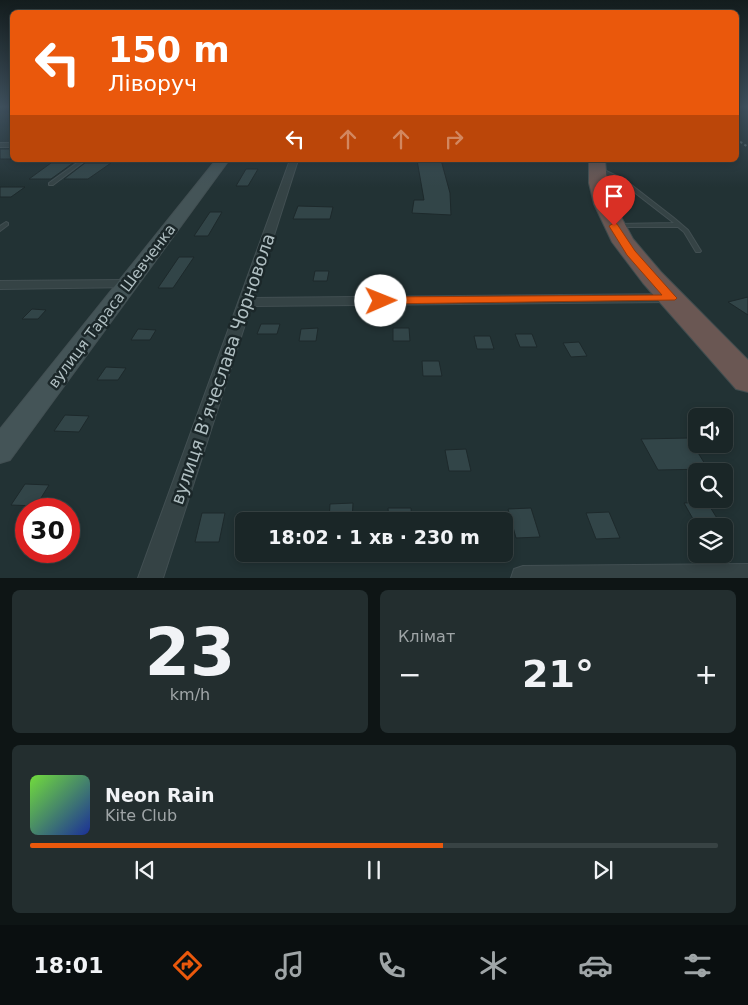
<!DOCTYPE html>
<html lang="uk">
<head>
<meta charset="utf-8">
<style>
  :root { --surface:#1a2627; --page:#232e2f; --text:#f1f3f6; --muted:#9fa5a7; --line:#384344; --accent:#ea580c }
  body { margin:0; font-family:"DejaVu Sans",sans-serif; background:var(--page); color:var(--text); height:100vh; display:flex; flex-direction:column; font-size:19px; white-space:nowrap }
  * { box-sizing:border-box; margin:0 }
  p { font-size:16px; color:var(--muted) }
  .icon { flex:none; width:28px; height:28px; fill:none; stroke:currentColor; stroke-width:2; stroke-linecap:round; stroke-linejoin:round }
  .map { position:relative; height:578px; overflow:hidden }
  .side { display:flex; flex-direction:column; gap:12px; padding:12px; background:#0e1515; flex:1 }
  .side>* { flex:none }
  .hud { position:absolute; left:10px; top:10px; width:729px; height:152px; border-radius:8px; box-shadow:0 2px 8px #0003,0 0 0 1px var(--line); background:#ea580c; color:#fff; overflow:hidden }
  .fabs { position:absolute; left:688px; top:408px; display:grid; gap:10px }
  .fabs a { display:grid; place-items:center; width:45px; height:45px; border-radius:8px; background:var(--surface); box-shadow:0 2px 8px #0003,0 0 0 1px var(--line); font-size:25px }
  .speed { position:absolute; left:15px; top:498px; display:flex; gap:10px; font-size:25px; font-weight:700; text-align:center }
  .speed>* { display:grid; place-content:center; width:65px; height:65px; border-radius:50%; background:var(--surface); box-shadow:0 2px 8px #0003,0 0 0 1px var(--line); line-height:1 }
  .speed .limit { border:8px solid #d22; background:#fff; color:#111 }
  .pin { position:absolute; display:grid; place-items:center; width:42px; height:42px; color:#fff; margin:-51px -21px; border-radius:50% 50% 50% 0; rotate:-45deg; box-shadow:0 0 5px #0007 }
  .pin .icon { rotate:45deg }
  .me { position:absolute; width:55px; margin:-28px; rotate:89deg; stroke-linejoin:round; filter:drop-shadow(0 0 4px #0008) }
  .turn { display:flex; align-items:center; gap:18px; height:105px; padding:0 15px; font-size:22px }
  .turn .icon { width:65px; height:65px; stroke-width:2.5 }
  .turn b { display:block; font-size:35px; line-height:42px }
  .lanes { display:flex; align-items:center; height:48px; padding:0 15px; background:#0003; justify-content:center; gap:25px; direction:ltr }
  .lanes .off { opacity:.35 }
  .big { font-size:38px; font-weight:700; line-height:1.1 }
  .side .card { flex:1; display:flex; flex-direction:column; justify-content:center; gap:8px; min-width:0; padding:0 18px; border-radius:8px; background:var(--page) }
  .side .dial { align-items:center; gap:0 }
  .dial b { font-size:65px; line-height:1 }
  .song { display:flex; align-items:center; gap:15px }
  .cover { width:60px; height:60px; border-radius:8px; background:linear-gradient(135deg,hsl(100 70% 55%),hsl(230 70% 35%)) }
  .played { height:5px; border-radius:2px; background:linear-gradient(90deg,var(--accent) 60%,var(--line) 60%) }
  .keys { display:flex; justify-content:space-around; direction:ltr }
  .heat { display:flex; justify-content:space-between; align-items:center; font-size:28px; direction:ltr }
  .side .tiles { flex:1; display:grid; gap:12px; grid-template-columns:1fr 1fr }
  .card:last-child { grid-column:span 2 }
  .trip { position:absolute; left:235px; top:512px; width:278px; height:50px; border-radius:8px; background:var(--surface); box-shadow:0 2px 8px #0003,0 0 0 1px var(--line); font-weight:700; line-height:50px; text-align:center }
  .menu { display:flex; height:80px; justify-content:space-around; align-items:center; background:#0a0f10; color:var(--muted) }
  .menu .icon { width:35px; height:35px }
  .menu .on { color:var(--accent) }
  .menu b { font-size:22px; color:var(--text) }
  .map>svg:first-child { display:block }
</style>
</head>
<body>
<div class="map">
<svg width="748" height="578" viewBox="0 0 748 578">
  <rect width="100%" height="100%" fill="#223234"/>
  <!-- building -->
  <g fill="#324548" stroke="#1d292b">
    <rect x="0" y="149" width="12" height="10"/>
    <polygon points="417,160 441,160 450,193 451,215 412,213 414,200 424,200"/>
    <polygon points="51,163 73,163 51,179 29,179"/>
    <polygon points="85,163 111,163 88,179 64,179"/>
    <polygon points="246,169 258,169 248,186 236,186"/>
    <polygon points="0,187 25,187 11,197 0,197"/>
    <polygon points="298,206 333,207 330,219 293,219"/>
    <polygon points="210,212 222,212 208,236 194,236"/>
    <polygon points="179,257 194,257 173,288 158,288"/>
    <polygon points="315,271 329,271 327,281 313,281"/>
    <polygon points="748,297 748,315 728,302"/>
    <polygon points="32,309 46,310 38,319 22,319"/>
    <polygon points="261,324 280,324 277,334 257,334"/>
    <polygon points="318,328 316,341 299,341 301,329"/>
    <polygon points="393,328 409,328 410,341 393,341"/>
    <polygon points="138,329 156,330 150,340 131,340"/>
    <polygon points="515,334 532,334 537,347 520,347"/>
    <polygon points="474,336 490,336 494,349 477,349"/>
    <polygon points="579,342 587,356 571,357 563,343"/>
    <polygon points="422,361 439,361 442,376 423,376"/>
    <polygon points="106,367 126,368 118,380 97,380"/>
    <polygon points="65,415 89,416 79,432 54,431"/>
    <polygon points="689,438 708,469 658,470 641,439"/>
    <polygon points="466,449 471,471 449,471 445,450"/>
    <polygon points="25,484 49,485 36,506 11,505"/>
    <polygon points="707,502 715,515 722,526 697,526 684,503"/>
    <polygon points="353,503 352,521 329,521 330,504"/>
    <polygon points="388,508 411,508 412,521 389,521"/>
    <polygon points="531,508 540,537 516,538 508,509"/>
    <polygon points="609,512 620,538 596,539 586,513"/>
    <polygon points="202,513 225,513 219,542 195,542"/>
  </g>
  <g fill="none" stroke-linecap="round" stroke-linejoin="round">
    <!-- lane casing -->
    <g stroke="#424f52" stroke-width="2">
      <g id="lane">
        <polygon points="81,160 86,160 53,185 49,185 49,183"/>
        <polygon points="596,168 600,168 625,180 674,218 688,230 701,251 700,252 696,252 684,232 678,227 615,227 614,226 617,224 674,223 621,182 596,170"/>
        <polygon points="6,222 8,223 8,225 0,231 0,226"/>
      </g>
    </g>
    <!-- street casing -->
    <g stroke="#424f52" stroke-width="2">
      <g id="street">
        <rect x="0" y="143" width="12" height="4"/>
        <polygon points="290,160 298,160 254,298 671,294 676,295 678,298 676,301 671,302 251,306 163,578 138,578"/>
        <polygon points="128,280 133,281 135,284 133,287 0,289 0,281"/>
        <polygon points="748,564 748,578 511,578 514,569 523,566"/>
      </g>
    </g>
    <!-- secondary casing -->
    <g stroke="#424f52" stroke-width="2">
      <polygon id="secondary" points="216,160 229,160 10,460 0,463 0,429"/>
    </g>
    <!-- highway casing -->
    <g stroke="#404d4f" stroke-width="2">
      <polygon id="highway" points="589,160 605,160 607,183 614,204 633,239 661,272 748,360 748,392 736,389 643,283 612,242 594,204 589,183"/>
    </g>
    <!-- lane -->
    <use href="#lane" fill="#354345" fill-rule="evenodd"/>
    <!-- street -->
    <use href="#street" fill="#354345" fill-rule="evenodd"/>
    <!-- secondary -->
    <use href="#secondary" fill="#445457" fill-rule="evenodd"/>
    <!-- highway -->
    <use href="#highway" fill="#6a5753" fill-rule="evenodd"/>
    <!-- rail -->
    <polyline stroke="#58696c" stroke-width="2" stroke-dasharray="2.5 2.5" stroke-linecap="butt" points="736,139 748,147"/>
  </g>
  <!-- sky -->
  <linearGradient id="sky" x2="0" y2="1"><stop stop-color="#131c1d"/><stop offset="0.57" stop-color="#3e4f5c"/><stop offset="1" stop-color="#3e4f5c" stop-opacity="0"/></linearGradient>
  <rect width="748" height="187" fill="url(#sky)"/>
  <!-- route -->
  <polygon fill="#ea580c" stroke="#983908" points="614,223 617,224 635,251 675,296 677,298 675,300 381,304 375,301 381,297 662,295 627,255 609,226"/>
  <g text-anchor="middle" stroke-width="5" stroke-linejoin="round" paint-order="stroke">
    <!-- street labels -->
    <g font-size="15" fill="#b0bfc2" stroke="#1b2729">
      <text transform="translate(112 306) rotate(-53)" y="5">вулиця Тараса Шевченка</text>
    </g>
    <!-- near-street labels -->
    <g font-size="18" fill="#b0bfc2" stroke="#1b2729">
      <text transform="translate(223 369) rotate(-71)" y="6">вулиця Вʼячеслава Чорновола</text>
    </g>
  </g>
</svg>
<div class="fabs">
<a><svg class="icon" aria-label="sound" viewBox="0 0 24 24"><path d="M4 9h4l5-4v14l-5-4H4zM17 9q2 3 0 6"/></svg></a>
<a><svg class="icon" aria-label="search" viewBox="0 0 24 24"><circle cx="10" cy="10" r="6"/><path d="M15 15l6 6"/></svg></a>
<a><svg class="icon" aria-label="layers" viewBox="0 0 24 24"><path d="M12 4l9 5-9 5-9-5zM3 14l9 5 9-5"/></svg></a>
</div>
<div class="speed"><div class="limit">30</div></div>
<div class="pin" style="left:614px;top:226px;background:#d93025"><svg class="icon" aria-label="arrive" viewBox="0 0 24 24"><path d="M6 21V4h12l-3 4 3 4H6"/></svg></div>
<svg class="me" style="left:381px;top:301px" viewBox="-20 -20 40 40"><circle r="19" fill="#fff"/><path d="M0-13L10 11 0 6-10 11z" fill="#ea580c"/></svg>
<div class="trip">18:02 · 1 хв · 230 m</div>
<div class="hud">
<div class="turn"><svg class="icon" aria-label="left" viewBox="0 0 24 24"><path d="M17 20v-9H6M10 6l-5 5 5 5"/></svg><div><b>150 m</b>Ліворуч</div></div>
<div class="lanes"><svg class="icon" aria-label="left" viewBox="0 0 24 24"><path d="M17 20v-9H6M10 6l-5 5 5 5"/></svg><svg class="icon off" aria-label="ahead" viewBox="0 0 24 24"><path d="M12 20V5M6 11l6-6 6 6"/></svg><svg class="icon off" aria-label="ahead" viewBox="0 0 24 24"><path d="M12 20V5M6 11l6-6 6 6"/></svg><svg class="icon off" aria-label="right" viewBox="0 0 24 24"><path d="M7 20v-9h11M14 6l5 5-5 5"/></svg></div>
</div>
</div>
<section class="side">
<div class="tiles">
<div class="card dial"><b>23</b><p>km/h</p></div>
<div class="card"><p>Клімат</p>
<div class="heat"><a>−</a><b class="big">21°</b><a>+</a></div>
</div>
<div class="card">
<div class="song"><i class="cover"></i><div><b>Neon Rain</b><p>Kite Club</p></div></div>
<div class="played"></div>
<div class="keys"><svg class="icon" aria-label="previous" viewBox="0 0 24 24"><path d="M18 5L8 12l10 7zM5 5v14"/></svg><svg class="icon" aria-label="pause" viewBox="0 0 24 24"><path d="M8 5v14M16 5v14"/></svg><svg class="icon" aria-label="next" viewBox="0 0 24 24"><path d="M6 5l10 7-10 7zM19 5v14"/></svg></div>
</div>
</div>
</section>
<nav class="menu">
<b>18:01</b>
<svg class="icon on" aria-label="directions" viewBox="0 0 24 24"><path d="M12 3l9 9-9 9-9-9zM9 14v-3h6M13 9l2 2-2 2"/></svg>
<svg class="icon" aria-label="music" viewBox="0 0 24 24"><path d="M9 18V5l10-2v13"/><circle cx="6" cy="18" r="3"/><circle cx="16" cy="16" r="3"/></svg>
<svg class="icon" aria-label="phone" viewBox="0 0 24 24"><path d="M5 4h4l2 5-3 2q2 4 5 5l2-3 5 2v4C11 20 4 13 5 4z"/></svg>
<svg class="icon" aria-label="climate" viewBox="0 0 24 24"><path d="M12 3v18M4 7l16 10M4 17L20 7"/></svg>
<svg class="icon" aria-label="car" viewBox="0 0 24 24"><path d="M5 17H2v-5l4-1 3-4h7l3 4 3 1v5h-3M9 17h6M6 11h13"/><circle cx="7" cy="17" r="2"/><circle cx="17" cy="17" r="2"/></svg>
<svg class="icon" aria-label="filters" viewBox="0 0 24 24"><path d="M4 7h16M4 17h16"/><circle cx="9" cy="7" r="2"/><circle cx="15" cy="17" r="2"/></svg>
</nav>
</body>
</html>
